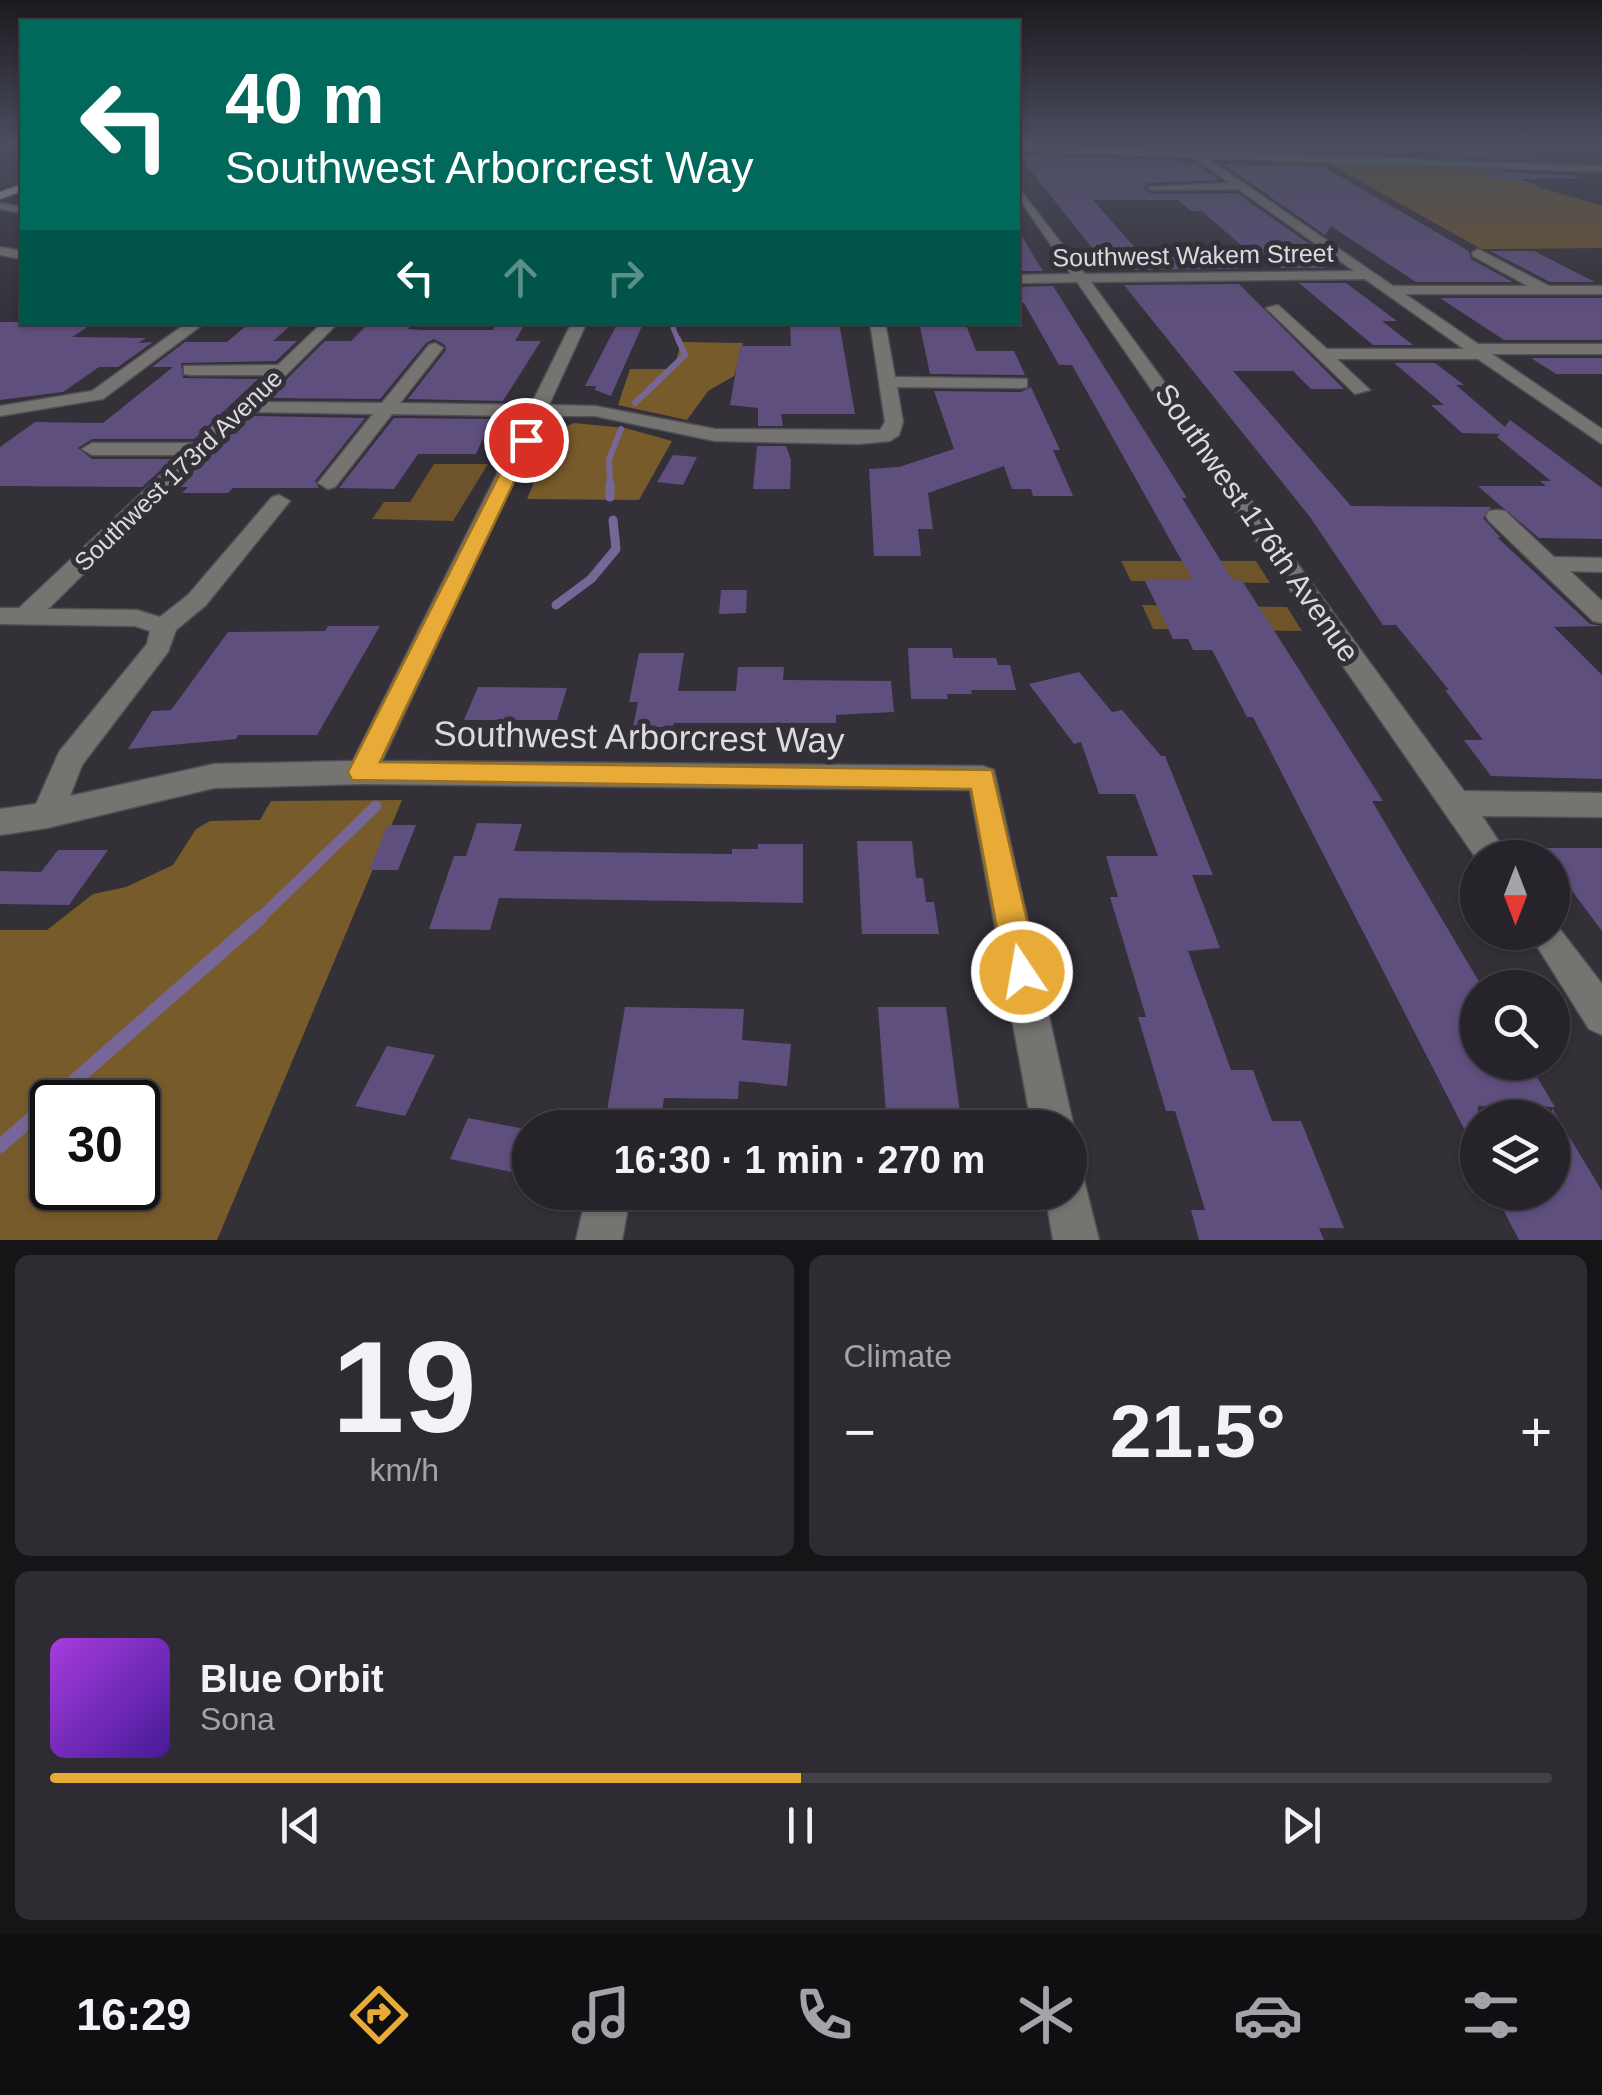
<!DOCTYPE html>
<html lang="en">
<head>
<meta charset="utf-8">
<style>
  :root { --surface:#26242a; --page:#2e2c32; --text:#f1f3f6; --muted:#a4a4a8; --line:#424147; --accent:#e9ab38 }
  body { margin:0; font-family:Helvetica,sans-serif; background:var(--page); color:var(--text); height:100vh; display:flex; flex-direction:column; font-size:38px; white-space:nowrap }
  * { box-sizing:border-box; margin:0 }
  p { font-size:32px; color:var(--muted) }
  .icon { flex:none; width:55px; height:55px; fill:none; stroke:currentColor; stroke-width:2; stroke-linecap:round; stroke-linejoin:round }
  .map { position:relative; height:1240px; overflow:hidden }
  .drawer { display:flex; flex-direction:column; gap:15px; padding:15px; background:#151417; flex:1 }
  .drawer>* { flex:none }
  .banner { position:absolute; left:20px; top:20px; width:1000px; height:305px; border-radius:0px; box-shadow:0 2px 8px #0004,0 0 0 2px var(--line); background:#00695c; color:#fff; overflow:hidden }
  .needle { width:65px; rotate:180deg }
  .controls { position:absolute; left:1460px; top:840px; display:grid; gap:20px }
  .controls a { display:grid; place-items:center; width:110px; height:110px; border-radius:50%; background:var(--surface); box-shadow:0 2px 8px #0004,0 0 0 2px var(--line); font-size:50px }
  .speed { position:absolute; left:30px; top:1080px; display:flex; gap:20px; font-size:50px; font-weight:700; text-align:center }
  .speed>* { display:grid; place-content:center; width:130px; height:130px; border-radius:50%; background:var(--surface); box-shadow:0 2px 8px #0004,0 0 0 2px var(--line); line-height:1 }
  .speed .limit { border:5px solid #111; border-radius:15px; background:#fff; color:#111 }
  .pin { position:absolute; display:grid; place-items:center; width:85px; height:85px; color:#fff; margin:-42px; border:5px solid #fff; border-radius:50%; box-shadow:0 2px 10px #0007 }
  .me { position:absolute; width:110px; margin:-55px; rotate:348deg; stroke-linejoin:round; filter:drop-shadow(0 0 8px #0008) }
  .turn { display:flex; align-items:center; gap:35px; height:210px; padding:0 40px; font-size:45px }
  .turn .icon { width:130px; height:130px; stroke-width:2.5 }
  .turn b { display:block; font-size:70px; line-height:85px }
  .lanes { display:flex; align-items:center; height:95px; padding:0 40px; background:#0003; justify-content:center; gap:50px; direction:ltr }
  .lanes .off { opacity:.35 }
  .big { font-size:75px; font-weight:700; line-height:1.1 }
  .drawer .tile { flex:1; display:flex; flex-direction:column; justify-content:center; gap:15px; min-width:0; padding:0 35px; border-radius:15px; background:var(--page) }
  .drawer .dial { align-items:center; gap:0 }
  .dial b { font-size:130px; line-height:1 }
  .song { display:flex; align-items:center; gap:30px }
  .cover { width:120px; height:120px; border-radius:15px; background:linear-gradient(135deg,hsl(280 70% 55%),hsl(260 70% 35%)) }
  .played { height:10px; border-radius:5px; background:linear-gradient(90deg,var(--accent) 50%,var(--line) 50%) }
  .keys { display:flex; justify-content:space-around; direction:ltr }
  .heat { display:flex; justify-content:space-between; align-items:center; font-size:55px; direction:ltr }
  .drawer .tiles { flex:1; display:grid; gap:15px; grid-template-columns:1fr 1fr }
  .tile:last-child { grid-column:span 2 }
  .trip { position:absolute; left:512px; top:1110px; width:575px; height:100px; border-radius:50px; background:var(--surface); box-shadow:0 2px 8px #0004,0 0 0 2px var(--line); font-weight:700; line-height:100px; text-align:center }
  .menu { display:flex; height:160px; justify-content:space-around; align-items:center; background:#0f0e11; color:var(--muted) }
  .menu .icon { width:70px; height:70px }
  .menu .current { color:var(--accent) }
  .menu b { font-size:45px; color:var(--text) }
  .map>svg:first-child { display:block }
</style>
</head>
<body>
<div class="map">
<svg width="1602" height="1240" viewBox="0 0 1602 1240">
  <rect width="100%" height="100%" fill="#333038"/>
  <!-- green -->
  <g fill="#6d542a">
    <polygon points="1326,162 1495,168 1542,188 1602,206 1602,248 1481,249"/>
    <polygon points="434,464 488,464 453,521 372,519 384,502 410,502"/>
    <polygon points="1121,561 1256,561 1270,583 1131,581"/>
    <polygon points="1142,605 1287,607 1302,631 1153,629"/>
  </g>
  <!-- forest -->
  <g fill="#785b2a" fill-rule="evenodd">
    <polygon points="681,342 743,343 734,376 708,391 687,420 618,405 630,369 674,369"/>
    <polygon points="574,423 625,428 672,441 639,500 527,499 556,431"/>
    <path d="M402,800L217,1240H0V930H47L93,894L126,887L173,865L196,829L210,821L260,820L271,801ZM52,1102H138V1188H52Z"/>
  </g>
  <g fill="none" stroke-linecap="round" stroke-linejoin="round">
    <!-- stream-far4 -->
    <polyline stroke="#776798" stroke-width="5" points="676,322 673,328 679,342"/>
    <!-- stream-far3 -->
    <g stroke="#776798" stroke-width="6">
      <polyline points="635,403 685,355 678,339"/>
      <polyline points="610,486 609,459 621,429"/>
    </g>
    <!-- stream-far2 -->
    <g stroke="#776798" stroke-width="9">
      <polyline points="610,484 610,497"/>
      <polyline points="556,605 591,579 616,549 613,520"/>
    </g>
    <!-- stream-far1 -->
    <polyline stroke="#776798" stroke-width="11" points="258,920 376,806"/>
    <!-- stream -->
    <polyline stroke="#776798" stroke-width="14" points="0,1146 260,918"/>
  </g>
  <!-- building -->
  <g fill="#5f4f7e">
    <polygon points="1443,145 1519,148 1542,160 1443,157 1429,150 1450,150"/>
    <polygon points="1018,155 1174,160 1179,164 1197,164 1219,180 1147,183 1143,188 1152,194 1237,193 1315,248 1310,256 1325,268 1281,268 1256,247 1250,253 1202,211 1191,211 1178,200 1093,200 1143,257 1246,258 1237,269 1110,270"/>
    <polygon points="1223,164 1322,166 1469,251 1471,259 1513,282 1416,282 1331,226 1325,235"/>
    <polygon points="1476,171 1572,175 1580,179 1493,179"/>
    <polygon points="1018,229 1036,260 1043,271 1018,271"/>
    <polygon points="1490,251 1534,251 1595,282 1550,282"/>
    <polygon points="1299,283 1346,283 1397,321 1382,321 1413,345 1373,345"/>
    <polygon points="1239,284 1344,389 1311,389 1293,371 1233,371 1351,506 1491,507 1483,518 1501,538 1497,537 1590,624 1602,626 1554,627 1602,675 1602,779 1491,776 1464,740 1483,740 1445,690 1449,690 1396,625 1383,625 1310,517 1124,285"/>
    <polygon points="1053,286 1187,498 1182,498 1232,579 1241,579 1383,801 1372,801 1478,980 1478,1062 1528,1062 1555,1107 1478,1106 1478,1156 1253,717 1247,717 1212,650 1193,650 1188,639 1173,639 1144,579 1192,579 1072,365 1059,365 1024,303 1018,303 1018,287"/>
    <polygon points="1440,298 1602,298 1602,340 1504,340"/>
    <polygon points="0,322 95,322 72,337 146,338 138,343 153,342 118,367 99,367 63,392 0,400"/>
    <polygon points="377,322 413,322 408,329 424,330 493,330 498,322 526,322 515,341 541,341 503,401 408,399 446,350 445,345 434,339 426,343 380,399 268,398 325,341 351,341 368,324"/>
    <polygon points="839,322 855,414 781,414 783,426 758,426 758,408 730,405 740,346 791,346 790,323"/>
    <polygon points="919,322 965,322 976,351 1014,351 1025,375 930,374"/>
    <polygon points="247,325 290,326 273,341 297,341 276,361 181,363 183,378 258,379 194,439 92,439 78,448 92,459 173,459 142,487 0,486 0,447 35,422 103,423 173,367 152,367 185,342 227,342"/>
    <polygon points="616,326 642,326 611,396 595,390 596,386 585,386"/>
    <polygon points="1531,358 1602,358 1602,374 1556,374"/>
    <polygon points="1394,363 1435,363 1464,385 1456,385 1505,427 1510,420 1602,488 1602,539 1539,538 1502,507 1478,486 1546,486 1540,481 1551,481 1497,437 1500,434 1462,433 1431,405 1444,405"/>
    <polygon points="1031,387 1060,450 1053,450 1073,496 1033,496 1031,489 1012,489 1004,466 928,493 933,529 918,529 921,556 874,556 869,469 899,467 954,449 934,391 1021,392"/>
    <polygon points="250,416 365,418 315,481 319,488 233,488 228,493 182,493 188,487 177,487"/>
    <polygon points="394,418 492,419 476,454 418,454 394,489 339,488"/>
    <polygon points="757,446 786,446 791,460 790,489 753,489"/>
    <polygon points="673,455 697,457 683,485 657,482"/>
    <polygon points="721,590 747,590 746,613 719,614"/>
    <polygon points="328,626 380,626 317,735 238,735 236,739 128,749 152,711 171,710 228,632 325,631"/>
    <polygon points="908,648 952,648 953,658 996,658 998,665 1010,665 1016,690 971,690 972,694 947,694 948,699 911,699"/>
    <polygon points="639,653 684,653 678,691 736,691 738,667 784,667 783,680 891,681 894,712 836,715 836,723 674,723 673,727 633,727 638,702 629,702"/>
    <polygon points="1079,672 1112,712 1122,710 1161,756 1165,756 1213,875 1192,875 1220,948 1188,951 1231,1070 1253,1070 1272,1121 1301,1121 1344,1228 1319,1228 1324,1240 1199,1240 1191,1210 1205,1210 1175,1111 1166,1111 1138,1017 1146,1017 1110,897 1118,897 1106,856 1158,856 1135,794 1099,794 1081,742 1074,744 1029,684"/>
    <polygon points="478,687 567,688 557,720 464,720"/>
    <polygon points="477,823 522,824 514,851 732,854 732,849 758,849 758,844 803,844 803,903 499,898 490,930 429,929 454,856 466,856"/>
    <polygon points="388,825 416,825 398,870 369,870"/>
    <polygon points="857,841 912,841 916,878 923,878 926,902 934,902 939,934 862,934"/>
    <polygon points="1540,848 1602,848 1602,931 1552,864 1552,858 1547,858"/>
    <polygon points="58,850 108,850 69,905 0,904 0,871 41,872"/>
    <polygon points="625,1007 744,1009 742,1040 791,1044 787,1086 739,1081 738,1099 664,1098 660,1128 604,1128"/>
    <polygon points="878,1007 946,1007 962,1128 887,1128"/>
    <polygon points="387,1046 435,1055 405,1116 355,1106"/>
    <polygon points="1552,1108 1602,1191 1602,1240 1519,1240 1494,1192 1552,1192"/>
    <polygon points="468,1118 530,1130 530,1176 450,1159"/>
  </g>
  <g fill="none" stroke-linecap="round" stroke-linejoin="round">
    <!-- minor casing -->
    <g stroke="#514f56" stroke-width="3">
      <g id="minor">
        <polygon points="1018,145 1602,166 1602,172 1207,158 1393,286 1528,286 1473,256 1472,253 1478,249 1549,286 1602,286 1602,294 1405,294 1478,344 1602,344 1602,354 1492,354 1602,429 1602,444 1478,359 1337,359 1370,390 1355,394 1266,308 1278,305 1327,349 1464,349 1365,279 1091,282 1464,791 1602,793 1602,817 1482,816 1510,858 1478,858 1478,861 1077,282 1018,283 1018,275 1071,274 1018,197 1018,187 1085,274 1354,271 1238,189 1152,190 1147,187 1230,183 1193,157 1018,151"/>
        <polygon points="0,203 22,207 22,213 0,209"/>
        <polygon points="0,247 22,251 22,259 0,255"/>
        <polygon points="188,322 206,322 103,399 0,416 0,406 92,391"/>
        <path d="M323,322H339L259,402L382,403L429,345L435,343L443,348L400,403L531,405L572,322H587L549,405L595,406L715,429L880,430L885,422L870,322H885L895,377L1027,379V387L1021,388L897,387L903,422L899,435L890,441L859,444L715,441L595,416H544L382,761L983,766L994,770L1074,1128L1070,1138V1128H1032L970,790L362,784L214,788L47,828L0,835V809L36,804L59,752L147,644L150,631L135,626L0,624V608H19L182,455H92L82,449L92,443H195L267,375H190L184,374V366L278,365ZM248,412L373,414L318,483L328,489L335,487L392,414L526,416L353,761L214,764L70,796L82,765L168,652L176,630L206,605L290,501L279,495L272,497L188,595L160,617L137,610L48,609Z"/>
        <polygon points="1497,510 1505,511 1554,557 1602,558 1602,572 1570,571 1602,601 1602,623 1593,621 1489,521 1486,516 1489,511"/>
        <polygon points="1552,919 1602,984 1602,1035 1589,1029 1528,932 1552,932"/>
        <polygon points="1070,1171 1083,1176 1099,1240 1053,1240 1045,1192 1070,1192"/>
        <polygon points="587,1192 631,1192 622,1240 576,1240"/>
      </g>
    </g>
    <!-- major casing -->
    <g stroke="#514f56" stroke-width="3">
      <polygon id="major" points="22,184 22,191 0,199 0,192"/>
    </g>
    <!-- minor -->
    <use href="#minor" fill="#767470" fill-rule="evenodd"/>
    <!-- major -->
    <use href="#major" fill="#bab5ae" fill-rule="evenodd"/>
  </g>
  <!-- sky -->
  <linearGradient id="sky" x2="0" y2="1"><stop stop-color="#1c1a1f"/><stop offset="0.45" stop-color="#4a4e5e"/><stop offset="1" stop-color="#4a4e5e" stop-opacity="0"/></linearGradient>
  <rect width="1602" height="319" fill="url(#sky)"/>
  <!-- route -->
  <polygon fill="#e9ab38" stroke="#976f24" stroke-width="2.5" points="526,435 534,440 380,762 992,770 1039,972 1034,983 1022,988 1010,983 1005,972 971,789 352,780 348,772 517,440"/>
  <g text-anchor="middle" stroke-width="10" stroke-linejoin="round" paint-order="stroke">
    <!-- far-street labels -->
    <g font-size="25" fill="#dbdadf" stroke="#333038">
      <text transform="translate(1193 255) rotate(-1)" y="9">Southwest Wakem Street</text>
      <text transform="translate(178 470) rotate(-44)" y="9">Southwest 173rd Avenue</text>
    </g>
    <!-- street labels -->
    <g font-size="30" fill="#dbdadf" stroke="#333038">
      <text transform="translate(1257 523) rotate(55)" y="10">Southwest 176th Avenue</text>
    </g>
    <!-- near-street labels -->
    <g font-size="35" fill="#dbdadf" stroke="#333038">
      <text transform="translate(639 737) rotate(1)" y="12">Southwest Arborcrest Way</text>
    </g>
  </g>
</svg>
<div class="controls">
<a><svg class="needle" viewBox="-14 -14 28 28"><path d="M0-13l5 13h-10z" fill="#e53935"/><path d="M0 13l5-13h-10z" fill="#a4a4a8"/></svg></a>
<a><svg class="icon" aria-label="search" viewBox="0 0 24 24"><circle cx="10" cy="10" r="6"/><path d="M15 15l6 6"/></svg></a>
<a><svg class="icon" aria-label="layers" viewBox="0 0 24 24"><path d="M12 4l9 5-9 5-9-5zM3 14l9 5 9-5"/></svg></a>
</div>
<div class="speed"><div class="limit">30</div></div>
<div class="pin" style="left:526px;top:440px;background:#d93025"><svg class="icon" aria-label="arrive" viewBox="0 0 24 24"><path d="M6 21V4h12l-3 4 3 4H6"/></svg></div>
<svg class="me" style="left:1022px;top:972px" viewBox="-20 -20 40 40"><circle r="17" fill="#e9ab38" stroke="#fff" stroke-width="3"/><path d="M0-11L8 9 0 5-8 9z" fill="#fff"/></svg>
<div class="trip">16:30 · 1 min · 270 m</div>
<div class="banner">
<div class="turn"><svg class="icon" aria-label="left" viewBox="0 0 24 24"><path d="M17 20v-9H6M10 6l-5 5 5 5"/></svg><div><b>40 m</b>Southwest Arborcrest Way</div></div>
<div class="lanes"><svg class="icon" aria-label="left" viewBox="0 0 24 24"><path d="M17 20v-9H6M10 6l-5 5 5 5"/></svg><svg class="icon off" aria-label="ahead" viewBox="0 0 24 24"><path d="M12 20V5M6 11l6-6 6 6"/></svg><svg class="icon off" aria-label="right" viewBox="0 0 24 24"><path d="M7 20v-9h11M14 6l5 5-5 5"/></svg></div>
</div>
</div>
<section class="drawer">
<div class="tiles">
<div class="tile dial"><b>19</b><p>km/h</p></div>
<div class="tile"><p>Climate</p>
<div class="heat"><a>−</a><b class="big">21.5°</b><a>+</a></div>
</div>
<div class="tile">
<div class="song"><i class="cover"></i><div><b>Blue Orbit</b><p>Sona</p></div></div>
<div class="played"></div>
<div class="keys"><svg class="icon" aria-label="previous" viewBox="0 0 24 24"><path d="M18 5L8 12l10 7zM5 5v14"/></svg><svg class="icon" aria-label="pause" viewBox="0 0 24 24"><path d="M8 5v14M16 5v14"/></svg><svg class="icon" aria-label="next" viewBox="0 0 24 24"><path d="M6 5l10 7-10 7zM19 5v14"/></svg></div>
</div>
</div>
</section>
<nav class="menu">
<b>16:29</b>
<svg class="icon current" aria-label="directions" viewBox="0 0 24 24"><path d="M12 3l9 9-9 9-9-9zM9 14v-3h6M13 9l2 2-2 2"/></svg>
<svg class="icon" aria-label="music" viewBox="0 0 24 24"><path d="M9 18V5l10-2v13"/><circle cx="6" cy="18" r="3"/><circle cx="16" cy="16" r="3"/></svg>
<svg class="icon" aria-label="phone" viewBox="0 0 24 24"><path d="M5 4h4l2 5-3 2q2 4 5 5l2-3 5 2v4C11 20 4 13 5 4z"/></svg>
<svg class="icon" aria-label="climate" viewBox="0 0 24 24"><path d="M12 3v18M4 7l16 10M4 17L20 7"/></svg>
<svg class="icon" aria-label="car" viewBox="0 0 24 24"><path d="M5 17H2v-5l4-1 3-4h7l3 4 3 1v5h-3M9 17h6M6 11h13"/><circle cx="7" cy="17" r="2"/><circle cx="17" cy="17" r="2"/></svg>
<svg class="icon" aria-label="filters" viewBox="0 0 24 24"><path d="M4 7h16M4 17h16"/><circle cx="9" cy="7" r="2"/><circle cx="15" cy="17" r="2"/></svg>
</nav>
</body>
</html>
